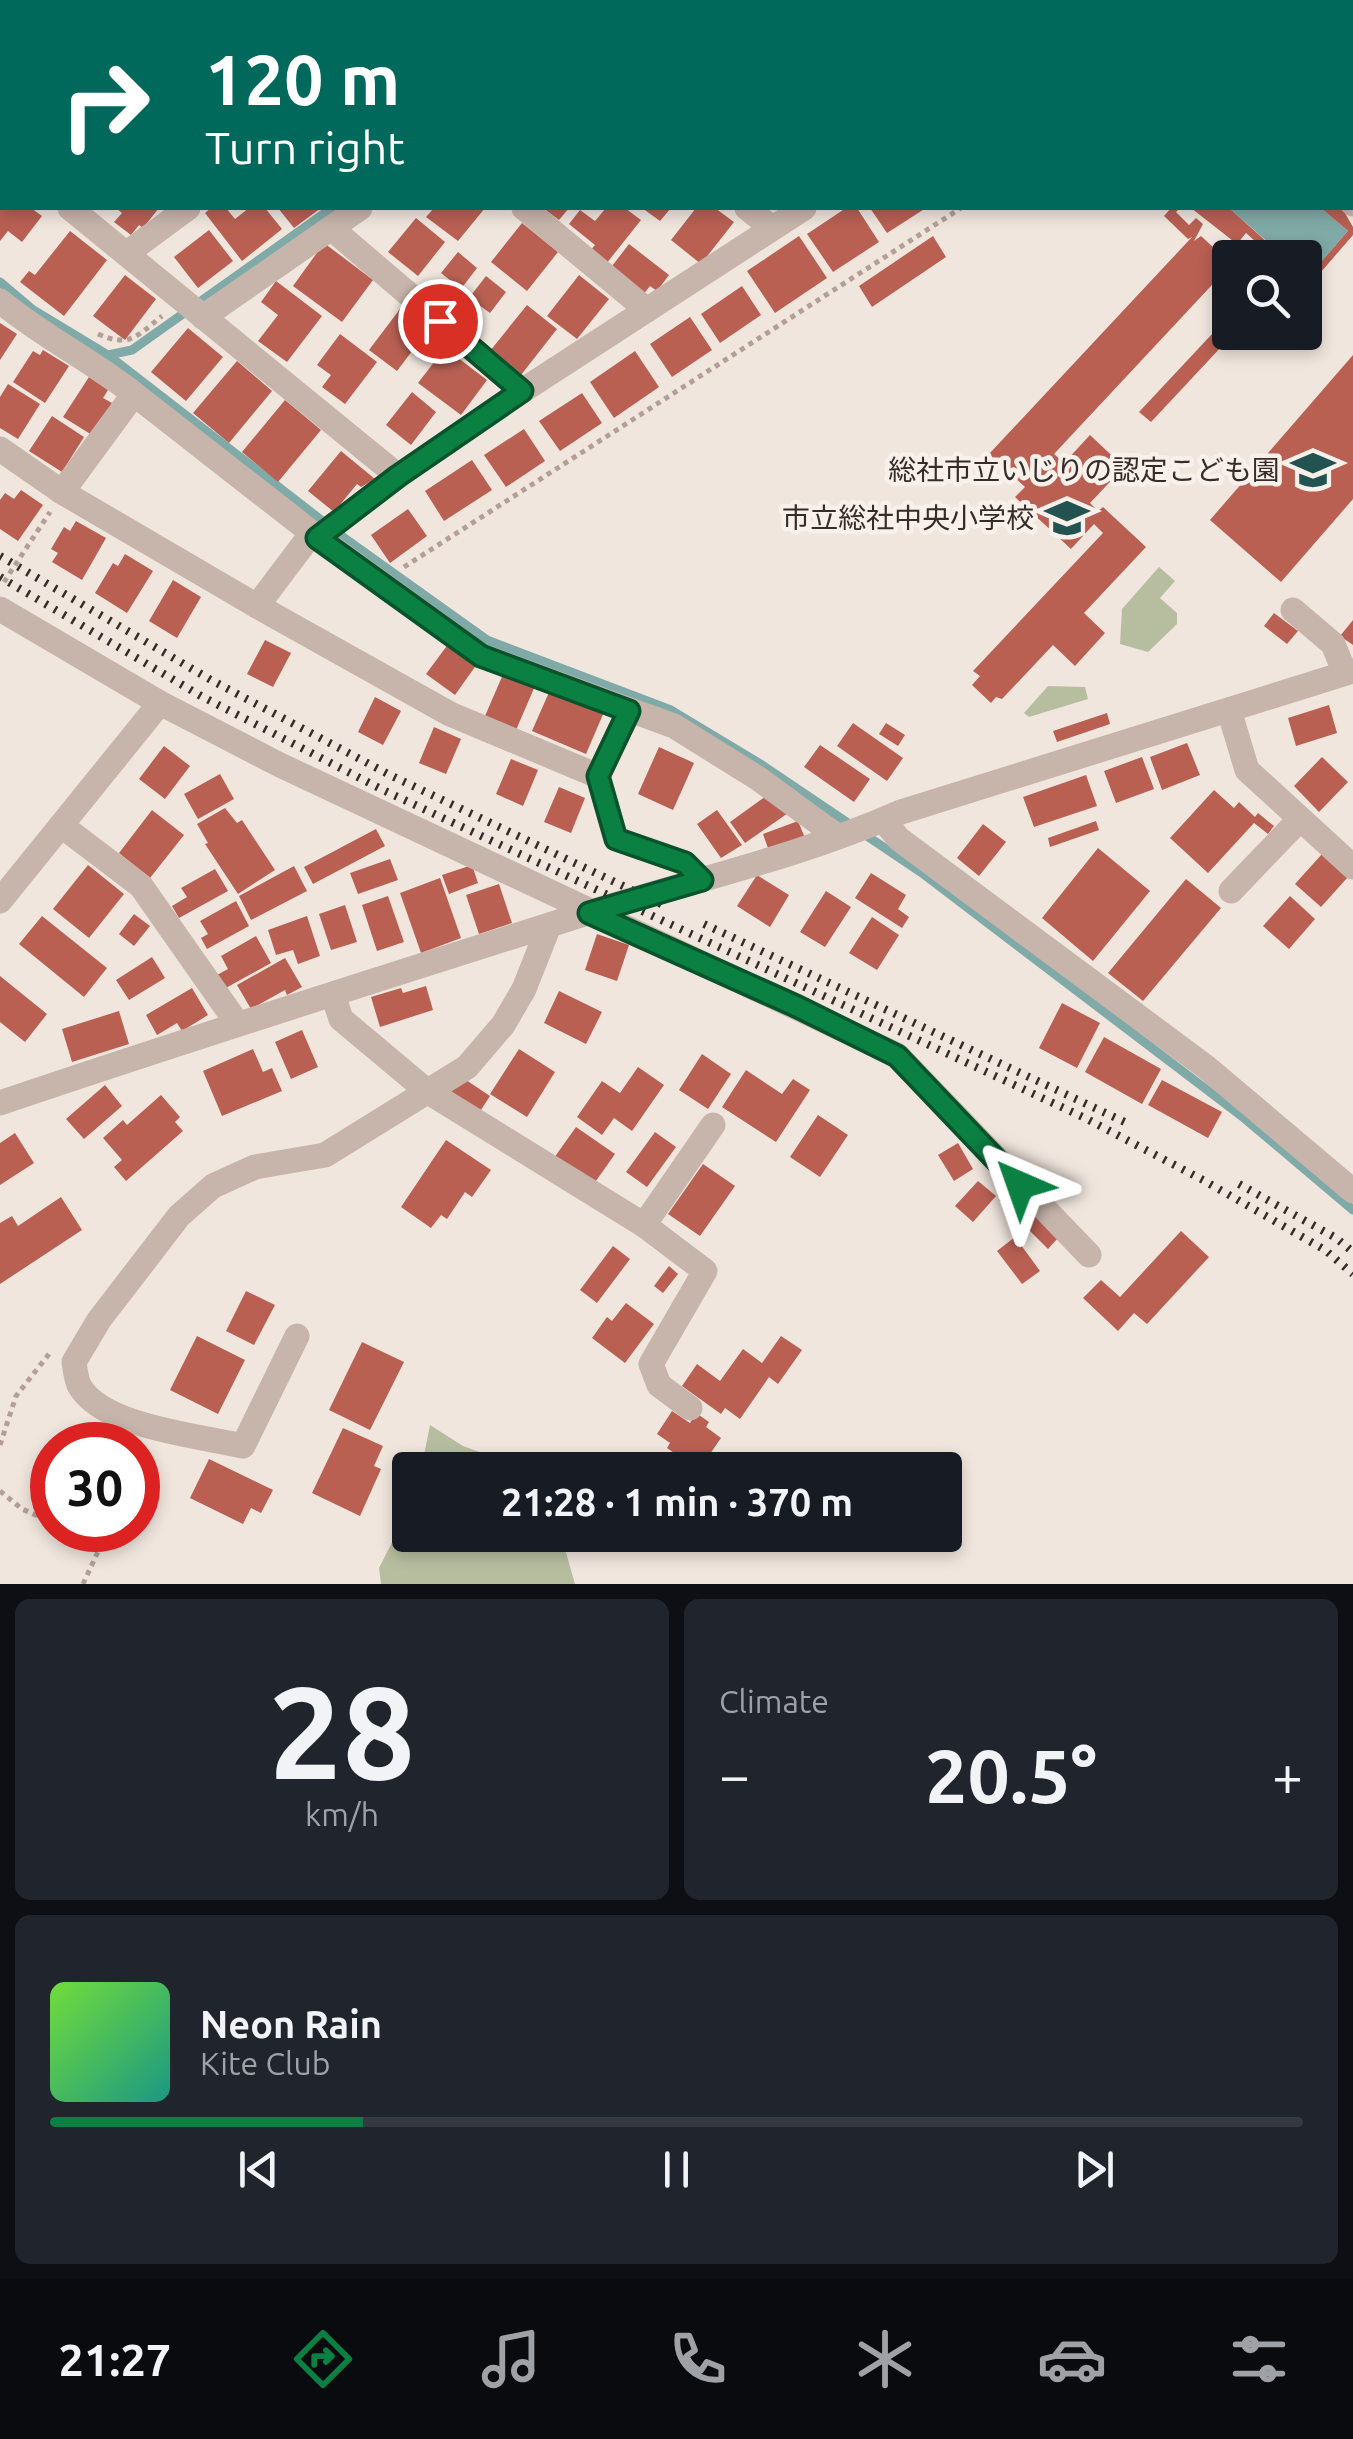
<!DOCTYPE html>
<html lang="en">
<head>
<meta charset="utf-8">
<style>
  :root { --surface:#171b24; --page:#20242c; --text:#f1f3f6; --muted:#9ea1a6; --line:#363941; --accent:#0b8043 }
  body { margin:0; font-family:Ubuntu,"Noto Sans JP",sans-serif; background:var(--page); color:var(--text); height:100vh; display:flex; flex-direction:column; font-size:38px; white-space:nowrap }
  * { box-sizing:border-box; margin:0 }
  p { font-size:32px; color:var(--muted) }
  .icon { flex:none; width:55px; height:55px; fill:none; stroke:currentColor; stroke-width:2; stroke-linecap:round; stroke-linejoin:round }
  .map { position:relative; height:1584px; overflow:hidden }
  .sheet { display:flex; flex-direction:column; gap:15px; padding:15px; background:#0d0f14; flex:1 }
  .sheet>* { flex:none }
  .banner { position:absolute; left:0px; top:0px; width:1355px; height:210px; box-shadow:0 5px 15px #0003; background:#00695c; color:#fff; overflow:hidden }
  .controls { position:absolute; left:1212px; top:240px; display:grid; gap:20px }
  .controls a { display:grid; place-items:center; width:110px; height:110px; border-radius:10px; background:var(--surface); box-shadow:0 5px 15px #0003; font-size:50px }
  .speed { position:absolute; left:30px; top:1422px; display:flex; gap:20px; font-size:50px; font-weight:700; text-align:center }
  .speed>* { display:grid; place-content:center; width:130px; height:130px; border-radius:50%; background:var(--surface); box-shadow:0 5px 15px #0003; line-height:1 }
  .speed .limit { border:15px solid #d22; background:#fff; color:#111 }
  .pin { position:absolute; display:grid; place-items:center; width:85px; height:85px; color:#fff; margin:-42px; border:5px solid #fff; border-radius:50%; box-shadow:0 2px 10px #0007 }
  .me { position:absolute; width:110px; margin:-55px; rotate:317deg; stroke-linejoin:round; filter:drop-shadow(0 0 8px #0008) }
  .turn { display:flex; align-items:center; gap:35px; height:210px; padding:0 40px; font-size:45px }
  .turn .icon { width:130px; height:130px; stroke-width:2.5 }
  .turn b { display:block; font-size:70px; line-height:85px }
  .big { font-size:75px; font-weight:700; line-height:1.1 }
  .sheet .card { flex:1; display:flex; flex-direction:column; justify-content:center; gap:15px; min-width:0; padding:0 35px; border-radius:15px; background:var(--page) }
  .sheet .dial { align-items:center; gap:0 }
  .dial b { font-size:130px; line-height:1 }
  .song { display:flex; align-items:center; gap:30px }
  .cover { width:120px; height:120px; border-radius:15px; background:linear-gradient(135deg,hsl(100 70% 55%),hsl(170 70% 35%)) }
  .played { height:10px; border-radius:5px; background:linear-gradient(90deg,var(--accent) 25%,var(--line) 25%) }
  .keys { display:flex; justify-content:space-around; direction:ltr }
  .heat { display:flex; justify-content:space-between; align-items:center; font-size:55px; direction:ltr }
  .sheet .tiles { flex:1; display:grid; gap:15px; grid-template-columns:1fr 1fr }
  .card:last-child { grid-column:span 2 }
  .trip { position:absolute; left:392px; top:1452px; width:570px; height:100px; border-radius:10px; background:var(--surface); box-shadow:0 5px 15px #0003; font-weight:700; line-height:100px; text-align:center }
  .tabs { display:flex; height:160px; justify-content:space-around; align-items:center; background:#090b0e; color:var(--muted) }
  .tabs .icon { width:70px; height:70px }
  .tabs .current { color:var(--accent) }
  .tabs b { font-size:45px; color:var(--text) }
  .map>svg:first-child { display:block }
</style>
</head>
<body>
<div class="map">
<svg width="1353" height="1584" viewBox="0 0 1353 1584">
  <rect width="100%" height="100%" fill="#f0e6de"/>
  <!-- green -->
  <g fill="#b7bea0">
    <polygon points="1159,567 1175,581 1160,598 1177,613 1177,624 1148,652 1120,644 1122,609"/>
    <polygon points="1048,686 1085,687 1088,699 1029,717 1024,713"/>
    <polygon points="430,1425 463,1446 507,1462 519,1470 421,1470"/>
    <polygon points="410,1507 410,1535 561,1535 575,1584 381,1584 379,1568"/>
  </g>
  <!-- water -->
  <polygon fill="#80aaa7" points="1229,208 1321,208 1348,231 1308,277 1305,258 1285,257"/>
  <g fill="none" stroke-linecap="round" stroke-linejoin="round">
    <!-- stream -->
    <g stroke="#80aaa7" stroke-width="9">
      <polyline points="621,2 624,0"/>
      <polyline points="0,282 32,309 108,355 347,540 487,640 671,710 759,763 851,825"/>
      <polyline points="108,355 132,350 332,208"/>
      <polyline points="864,834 922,873 1244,1118 1353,1210"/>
    </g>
  </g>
  <!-- building -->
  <g fill="#b96053">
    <polygon points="0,208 31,208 42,216 22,242 8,231 0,241"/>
    <polygon points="116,208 159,208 143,228 139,225 131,235 114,222 122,213"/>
    <polygon points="211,208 226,208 235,219 249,208 265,208 282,229 242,261 205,213"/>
    <polygon points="278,208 321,208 294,228"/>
    <polygon points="434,208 485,208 458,241 426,217"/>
    <polygon points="543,208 569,208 559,220"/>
    <polygon points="606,208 625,208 641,220 606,264 590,251 595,245 569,224 580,210 595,221"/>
    <polygon points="642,208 671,208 660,221"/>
    <polygon points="696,208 715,208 734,222 701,264 671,240"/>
    <polygon points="846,208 857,208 879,242 833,272 807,234"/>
    <polygon points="870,208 926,208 887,233"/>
    <polygon points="1171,208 1180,208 1176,212 1189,225 1196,218 1203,224 1194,241 1201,236 1226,259 1219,266 1225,271 1054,454 1064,463 1090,435 1124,467 1090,503 1098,511 1103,507 1146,547 1084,613 1105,633 1075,666 1053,645 1002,699 996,697 991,703 972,685 980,676 973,671 1103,533 1094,524 1071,549 1015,497 1025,487 989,454 1192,237 1188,239 1164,216"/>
    <polygon points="1191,208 1229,208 1285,258 1274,258 1246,233 1237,244"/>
    <polygon points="1321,208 1342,208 1353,227 1353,235 1308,287 1305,275 1308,277 1348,231"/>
    <polygon points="416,218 445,242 418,276 388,252"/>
    <polygon points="522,223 558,252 527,291 491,262"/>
    <polygon points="209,230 233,261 198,288 174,257"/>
    <polygon points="70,231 107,260 64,316 20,282 29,271 35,275"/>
    <polygon points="799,236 827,278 775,313 747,271"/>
    <polygon points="933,236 946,257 872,307 859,286"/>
    <polygon points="324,243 373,280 342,322 293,286"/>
    <polygon points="629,244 669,275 657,291 650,286 642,296 609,270"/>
    <polygon points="458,252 477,268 461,289 441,273"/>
    <polygon points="125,275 156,299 125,340 93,316"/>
    <polygon points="579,275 609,299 577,339 547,316"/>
    <polygon points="486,276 506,292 490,313 469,298"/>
    <polygon points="276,281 322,316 287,362 258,341 278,315 261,302"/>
    <polygon points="742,286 761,315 720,343 701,314"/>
    <polygon points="527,305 557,329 521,375 490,351"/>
    <polygon points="400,309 428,330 397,371 369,350"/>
    <polygon points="690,317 712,350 672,377 650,344"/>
    <polygon points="0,323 17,334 0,360"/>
    <polygon points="188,328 223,357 186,401 151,372"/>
    <polygon points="340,334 377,362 345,404 322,387 331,375 317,365"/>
    <polygon points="1212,334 1223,345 1151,422 1139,412"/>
    <polygon points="445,348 487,380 461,415 418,383"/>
    <polygon points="43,350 69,366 45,403 13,382 33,351 40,355"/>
    <polygon points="635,351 659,387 614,418 590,382"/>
    <polygon points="1353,355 1353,499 1281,582 1210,520"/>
    <polygon points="237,361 272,391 229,443 193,413"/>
    <polygon points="89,377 108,390 103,398 112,403 92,435 63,417"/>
    <polygon points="8,384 40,404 18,439 0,428 0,397"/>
    <polygon points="412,392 436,412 411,445 386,425"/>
    <polygon points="582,393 602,423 560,451 539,421"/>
    <polygon points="285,400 321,430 278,482 242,452"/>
    <polygon points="52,416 84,437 62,472 29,451"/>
    <polygon points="524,429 545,461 506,487 484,455"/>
    <polygon points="341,451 375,479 361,487 357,484 334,512 308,491"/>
    <polygon points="472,460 492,490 444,521 425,491"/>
    <polygon points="21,490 43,505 18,541 0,529 0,500 5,493 14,499"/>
    <polygon points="408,509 427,536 390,563 371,535"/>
    <polygon points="76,521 106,538 82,580 52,562 58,553 51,549 64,527 70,531"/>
    <polygon points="125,554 153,571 127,613 95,593 113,563 118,566"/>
    <polygon points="173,580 201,597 177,638 149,621"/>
    <polygon points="1274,613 1298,631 1287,644 1264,626"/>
    <polygon points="1353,620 1353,645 1340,636"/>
    <polygon points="265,640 291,653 273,687 247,674"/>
    <polygon points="449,643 477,664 455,695 426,674"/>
    <polygon points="504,672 535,686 516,730 485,716"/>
    <polygon points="550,690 604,712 586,754 532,731"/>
    <polygon points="375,697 401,711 383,745 358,732"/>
    <polygon points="1329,705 1337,733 1296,746 1288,718"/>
    <polygon points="1107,713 1110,724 1057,742 1053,731"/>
    <polygon points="853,723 903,758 887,781 837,746"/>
    <polygon points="886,723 905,735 898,746 879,734"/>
    <polygon points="434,727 461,739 446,774 419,763"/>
    <polygon points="1187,743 1200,775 1162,790 1150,757"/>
    <polygon points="820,745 870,779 854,802 804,767"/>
    <polygon points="164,746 190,766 165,799 139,779"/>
    <polygon points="659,747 694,763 673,810 638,794"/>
    <polygon points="1142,757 1154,789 1116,803 1104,771"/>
    <polygon points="1322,757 1348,782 1319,812 1294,786"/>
    <polygon points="511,759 538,770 523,806 496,794"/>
    <polygon points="220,774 234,799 198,819 184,794"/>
    <polygon points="1086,775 1097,806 1034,827 1023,797"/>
    <polygon points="559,787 585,798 571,833 544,822"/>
    <polygon points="1214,790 1234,808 1239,802 1255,817 1258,813 1274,826 1268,834 1254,823 1208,873 1170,838"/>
    <polygon points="769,794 791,811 745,843 730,822"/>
    <polygon points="225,808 237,823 242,820 275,870 238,894 205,844 208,843 197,824"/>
    <polygon points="152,810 184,835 150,878 119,853"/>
    <polygon points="717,810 742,845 721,858 697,824"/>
    <polygon points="798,821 805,838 769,851 763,834"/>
    <polygon points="1096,821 1099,830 1050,847 1048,838"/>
    <polygon points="983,824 1006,842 979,876 957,858"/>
    <polygon points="376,829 385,846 313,884 304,867"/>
    <polygon points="1098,848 1150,891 1093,961 1042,918"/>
    <polygon points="1322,854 1348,877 1321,907 1295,884"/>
    <polygon points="390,859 398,880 358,894 350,873"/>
    <polygon points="88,865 124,894 89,938 53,909"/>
    <polygon points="472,865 478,883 449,894 442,875"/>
    <polygon points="294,866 307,891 251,920 239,896"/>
    <polygon points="215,869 228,891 179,918 172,906 187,897 181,888"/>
    <polygon points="871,873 906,895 898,909 909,917 902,928 855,898"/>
    <polygon points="757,875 789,895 770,927 737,906"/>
    <polygon points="440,878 461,938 421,953 400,893"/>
    <polygon points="1186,879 1221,908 1143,1001 1108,973"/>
    <polygon points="499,884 512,923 479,934 466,895"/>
    <polygon points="826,891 851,907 825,947 800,932"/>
    <polygon points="388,896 404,942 377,951 362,905"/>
    <polygon points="1290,896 1315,919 1289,949 1263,926"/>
    <polygon points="236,901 249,926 207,949 201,938 208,934 200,921"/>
    <polygon points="345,905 357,942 331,950 319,914"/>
    <polygon points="134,914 150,926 134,946 119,934"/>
    <polygon points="42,916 107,968 84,997 19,944"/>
    <polygon points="307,916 320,956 298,964 293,950 276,955 268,930"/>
    <polygon points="872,917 899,935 877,970 849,953"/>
    <polygon points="597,934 629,945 617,981 585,970"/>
    <polygon points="256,936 271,963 224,989 217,975 228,969 221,956"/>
    <polygon points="152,957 165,978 129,1000 116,980"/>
    <polygon points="285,958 302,987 287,995 285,990 251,1009 237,985"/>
    <polygon points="0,976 47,1014 25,1042 0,1022"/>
    <polygon points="426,986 433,1010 380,1027 371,997 401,988 403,993"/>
    <polygon points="192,988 208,1015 182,1031 177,1023 157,1035 146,1015"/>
    <polygon points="559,991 602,1012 586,1044 544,1023"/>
    <polygon points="1062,1003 1100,1023 1077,1068 1039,1048"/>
    <polygon points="119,1011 129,1044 72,1062 62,1029"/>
    <polygon points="302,1030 318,1067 291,1079 275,1042"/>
    <polygon points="1104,1037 1161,1069 1142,1104 1085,1072"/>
    <polygon points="253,1049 263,1072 272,1068 282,1091 222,1116 203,1071"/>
    <polygon points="519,1049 555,1072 527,1117 490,1094"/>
    <polygon points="702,1054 731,1074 708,1109 679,1090"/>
    <polygon points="638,1067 664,1085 632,1131 614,1118 602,1135 577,1117 602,1081 620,1093"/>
    <polygon points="746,1070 782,1094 793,1079 810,1090 776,1142 722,1107"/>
    <polygon points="460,1076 490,1096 479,1113 449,1094"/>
    <polygon points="1162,1080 1222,1112 1208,1138 1148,1105"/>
    <polygon points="105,1085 122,1106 84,1139 66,1119"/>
    <polygon points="161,1095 180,1117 175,1122 183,1131 126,1181 114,1167 122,1160 103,1138 123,1120 127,1125"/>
    <polygon points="818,1115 848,1135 820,1177 790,1157"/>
    <polygon points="576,1127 615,1154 593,1185 554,1158"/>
    <polygon points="655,1132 676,1147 647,1187 626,1172"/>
    <polygon points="15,1133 34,1163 0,1185 0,1143"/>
    <polygon points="446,1140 491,1170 472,1197 465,1192 447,1219 441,1215 431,1228 401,1207"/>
    <polygon points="958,1143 973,1169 954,1181 938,1155"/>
    <polygon points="703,1164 735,1186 700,1236 668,1214"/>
    <polygon points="978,1181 996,1196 973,1222 955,1206"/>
    <polygon points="1008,1190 1058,1238 1048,1249 999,1200"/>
    <polygon points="61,1197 82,1230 0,1284 0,1223 12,1216 18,1226"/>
    <polygon points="1181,1231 1209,1257 1147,1324 1134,1313 1118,1331 1083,1298 1101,1280 1120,1297"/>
    <polygon points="1015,1237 1040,1271 1022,1284 997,1251"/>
    <polygon points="613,1246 630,1259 597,1303 580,1290"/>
    <polygon points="669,1266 678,1274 663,1293 654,1286"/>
    <polygon points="246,1291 275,1305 254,1345 226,1331"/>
    <polygon points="626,1303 654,1324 625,1363 592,1338 607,1317 612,1321"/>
    <polygon points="197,1336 245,1360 218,1414 170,1390"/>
    <polygon points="781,1336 802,1350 778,1384 769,1377 740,1419 725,1408 721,1414 682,1386 697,1364 720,1381 743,1349 762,1363"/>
    <polygon points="362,1342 404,1362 370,1430 329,1410"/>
    <polygon points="672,1411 690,1423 696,1413 709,1422 706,1427 721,1438 699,1470 675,1467 681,1458 667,1448 670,1443 657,1434"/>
    <polygon points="343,1428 383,1446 374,1466 381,1469 360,1516 312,1493"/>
    <polygon points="50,1458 52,1459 52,1499 34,1490"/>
    <polygon points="209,1459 273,1490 261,1513 251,1508 243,1524 190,1498"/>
  </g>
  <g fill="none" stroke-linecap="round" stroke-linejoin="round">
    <!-- path -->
    <g stroke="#b39f96" stroke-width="5" stroke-dasharray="5 5" stroke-linecap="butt">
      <path d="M98,334C130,348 137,336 162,316"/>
      <polyline points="404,567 961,208"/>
      <polyline points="4,582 50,512"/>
      <polyline points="0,1445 16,1396 49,1354"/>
      <polyline points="0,1491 22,1509 52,1522"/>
      <polyline points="72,1530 102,1542"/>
      <polyline points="83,1584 108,1530"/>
    </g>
    <!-- minor -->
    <g stroke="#c7b5ab" stroke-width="25">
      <polyline points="49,0 52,2"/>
      <polyline points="269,0 272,2"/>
      <polyline points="727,0 730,2"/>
      <polyline points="1217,0 1219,2"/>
      <polyline points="466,2 469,0"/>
      <polyline points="650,2 654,0"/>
      <polyline points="1177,2 1180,0"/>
      <polyline points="1352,20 1353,19"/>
      <polyline points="0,152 2,154"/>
      <polyline points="1352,203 1353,204"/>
      <polyline points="70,208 398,476"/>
      <polyline points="524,208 647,310"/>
      <polyline points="747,208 772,228"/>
      <polyline points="331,228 522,391"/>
      <polyline points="127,253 188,208"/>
      <path d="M0,301C42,336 91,360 134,394L62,492L0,449"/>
      <polyline points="203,317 360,208"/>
      <polyline points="62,492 257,606 312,533 134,394"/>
      <polyline points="312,533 481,656 674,726 759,779 838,837"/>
      <polyline points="317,538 398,476 522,391 804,208"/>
      <polyline points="257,606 450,714 598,776 629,711"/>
      <polyline points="0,609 160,703 280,765 897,1055 1089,1255"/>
      <polyline points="1293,610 1333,644 1345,673"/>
      <polyline points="1229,710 1247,770 1353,867"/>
      <polyline points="598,776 616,839 685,863 702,880"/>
      <polyline points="883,820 899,839 1206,1067 1353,1191"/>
      <polyline points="62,826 141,886 237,1023"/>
      <polyline points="1231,891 1300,819"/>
      <polyline points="0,901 160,703"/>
      <polyline points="333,995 341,1019 427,1091 644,1225 705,1271 651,1364 659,1385 690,1408"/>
      <path d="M0,1103C194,1037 389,976 584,914C690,881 799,857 901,812L1353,671"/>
      <polyline points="644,1225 713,1125"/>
      <path d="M297,1336L243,1446C200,1436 101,1427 79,1385C76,1378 75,1369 74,1362L99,1320L179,1216L213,1186L255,1167L325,1155L467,1067L503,1025L524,989L549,926"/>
    </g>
    <!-- rail -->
    <g stroke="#362c2a" stroke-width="8" stroke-dasharray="2.5 8" stroke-linecap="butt">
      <polyline points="0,556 211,680 390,775 663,905"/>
      <polyline points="0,577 201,696 383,790 1085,1118 1203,1180 1325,1250 1353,1274"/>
      <polyline points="704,924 1129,1124"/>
      <polyline points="1239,1184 1336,1238 1353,1252"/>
    </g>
  </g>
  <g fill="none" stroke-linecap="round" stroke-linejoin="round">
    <!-- route casing -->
    <g stroke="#07532c" stroke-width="25">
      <polyline id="route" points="440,321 522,391 398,476 317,538 481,656 629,711 598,776 616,839 685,863 702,880 589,913 798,1007 897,1056 1020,1185"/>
    </g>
    <!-- route -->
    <use href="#route" stroke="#0b8043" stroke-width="18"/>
  </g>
  <!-- icons -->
  <defs>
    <g id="school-bare" transform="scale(3.45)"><path d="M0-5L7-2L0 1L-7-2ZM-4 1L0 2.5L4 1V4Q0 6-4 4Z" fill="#235351" stroke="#f8f0ea" stroke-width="2.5" paint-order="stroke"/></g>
  </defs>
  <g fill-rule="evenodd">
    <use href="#school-bare" x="1313" y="470"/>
    <use href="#school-bare" x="1067" y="518"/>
  </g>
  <g text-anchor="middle" stroke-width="9" stroke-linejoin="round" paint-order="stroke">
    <!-- poi labels -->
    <g font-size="28" fill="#362c2a" stroke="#f8f0ea" text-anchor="end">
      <text x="1280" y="480">総社市立いじりの認定こども園</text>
      <text x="1034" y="528">市立総社中央小学校</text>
    </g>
  </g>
</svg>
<div class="controls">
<a><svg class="icon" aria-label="search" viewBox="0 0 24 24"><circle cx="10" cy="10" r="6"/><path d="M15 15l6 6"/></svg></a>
</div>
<div class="speed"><div class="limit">30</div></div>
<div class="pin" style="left:440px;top:321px;background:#d93025"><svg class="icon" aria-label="arrive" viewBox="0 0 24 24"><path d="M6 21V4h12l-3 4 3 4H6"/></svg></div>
<svg class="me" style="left:1020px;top:1185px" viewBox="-20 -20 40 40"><path d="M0-17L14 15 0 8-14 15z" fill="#0b8043" stroke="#fff" stroke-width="4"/></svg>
<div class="trip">21:28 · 1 min · 370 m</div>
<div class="banner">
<div class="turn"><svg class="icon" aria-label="right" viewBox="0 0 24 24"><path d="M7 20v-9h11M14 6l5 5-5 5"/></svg><div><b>120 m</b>Turn right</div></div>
</div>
</div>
<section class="sheet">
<div class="tiles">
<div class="card dial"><b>28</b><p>km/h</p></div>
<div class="card"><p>Climate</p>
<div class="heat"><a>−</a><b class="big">20.5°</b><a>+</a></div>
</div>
<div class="card">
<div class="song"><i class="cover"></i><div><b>Neon Rain</b><p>Kite Club</p></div></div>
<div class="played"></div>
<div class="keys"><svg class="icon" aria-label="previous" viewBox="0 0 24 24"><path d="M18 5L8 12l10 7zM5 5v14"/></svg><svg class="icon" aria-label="pause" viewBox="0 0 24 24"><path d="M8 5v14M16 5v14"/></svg><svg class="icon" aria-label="next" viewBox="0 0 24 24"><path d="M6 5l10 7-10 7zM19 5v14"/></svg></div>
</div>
</div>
</section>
<nav class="tabs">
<b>21:27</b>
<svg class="icon current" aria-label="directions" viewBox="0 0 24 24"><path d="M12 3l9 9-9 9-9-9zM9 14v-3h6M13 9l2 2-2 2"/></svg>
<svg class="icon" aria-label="music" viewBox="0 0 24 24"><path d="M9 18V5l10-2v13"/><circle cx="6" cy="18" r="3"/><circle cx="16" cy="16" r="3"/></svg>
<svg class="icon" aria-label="phone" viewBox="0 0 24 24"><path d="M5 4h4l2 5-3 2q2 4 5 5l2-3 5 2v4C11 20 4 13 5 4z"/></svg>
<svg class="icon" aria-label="climate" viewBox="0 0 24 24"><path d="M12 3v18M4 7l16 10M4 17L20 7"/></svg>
<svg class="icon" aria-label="car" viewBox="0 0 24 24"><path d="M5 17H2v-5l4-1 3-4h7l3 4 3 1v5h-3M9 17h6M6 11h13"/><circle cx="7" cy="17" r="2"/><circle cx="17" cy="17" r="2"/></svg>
<svg class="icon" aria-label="filters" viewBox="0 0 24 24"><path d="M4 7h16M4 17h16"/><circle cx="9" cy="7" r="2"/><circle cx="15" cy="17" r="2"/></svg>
</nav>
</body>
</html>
